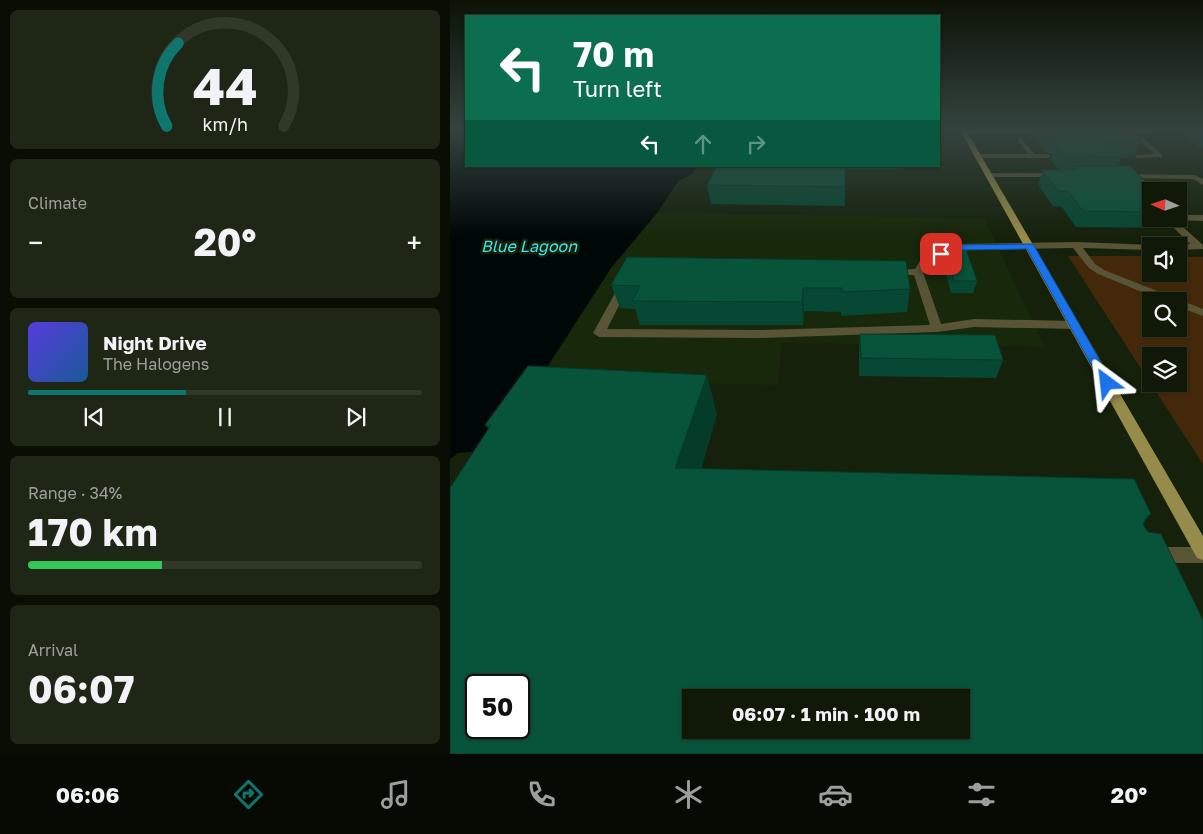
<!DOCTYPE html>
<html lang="en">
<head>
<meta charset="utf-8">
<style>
  :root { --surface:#101908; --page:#1e2616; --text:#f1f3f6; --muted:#9ca09c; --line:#303829; --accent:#0f766e }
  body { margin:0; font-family:"Golos Text",sans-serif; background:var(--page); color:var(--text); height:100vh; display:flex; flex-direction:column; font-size:19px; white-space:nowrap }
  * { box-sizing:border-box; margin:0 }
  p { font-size:16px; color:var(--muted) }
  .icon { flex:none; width:28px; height:28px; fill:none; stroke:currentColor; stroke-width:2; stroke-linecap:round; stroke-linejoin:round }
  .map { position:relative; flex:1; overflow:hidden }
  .side { display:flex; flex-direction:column; gap:10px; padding:10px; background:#090e04; width:450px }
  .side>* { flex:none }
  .hud { position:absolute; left:15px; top:15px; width:475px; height:152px; border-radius:0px; box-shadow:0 1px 4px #0004,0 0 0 1px var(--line); background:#0b6e4f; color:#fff; overflow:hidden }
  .needle { width:32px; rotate:273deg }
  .fabs { position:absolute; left:692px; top:182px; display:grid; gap:10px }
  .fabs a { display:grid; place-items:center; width:45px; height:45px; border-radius:0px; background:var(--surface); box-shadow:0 1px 4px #0004,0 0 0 1px var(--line); font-size:25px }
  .speed { position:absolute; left:15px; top:674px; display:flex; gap:10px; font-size:25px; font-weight:700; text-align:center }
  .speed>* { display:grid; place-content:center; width:65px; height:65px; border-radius:50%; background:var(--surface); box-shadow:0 1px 4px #0004,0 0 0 1px var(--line); line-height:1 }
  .speed .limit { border:2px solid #111; border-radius:8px; background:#fff; color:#111 }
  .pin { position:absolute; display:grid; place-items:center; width:42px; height:42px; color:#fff; margin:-21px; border-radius:10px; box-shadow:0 2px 8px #0006 }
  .me { position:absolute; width:55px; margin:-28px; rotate:330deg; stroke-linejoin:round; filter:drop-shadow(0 0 4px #0008) }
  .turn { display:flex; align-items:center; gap:18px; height:105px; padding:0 25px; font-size:22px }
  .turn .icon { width:65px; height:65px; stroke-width:2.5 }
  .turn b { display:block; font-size:35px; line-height:42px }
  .lanes { display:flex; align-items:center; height:48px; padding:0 25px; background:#0003; justify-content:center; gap:25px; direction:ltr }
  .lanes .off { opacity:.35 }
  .big { font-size:38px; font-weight:700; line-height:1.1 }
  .side .card { flex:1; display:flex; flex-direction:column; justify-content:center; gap:8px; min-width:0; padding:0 18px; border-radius:8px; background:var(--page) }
  .side .dial { align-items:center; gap:0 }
  .dial svg { height:130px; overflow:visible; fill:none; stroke:var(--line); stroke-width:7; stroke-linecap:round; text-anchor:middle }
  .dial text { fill:var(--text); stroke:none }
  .song { display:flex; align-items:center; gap:15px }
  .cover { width:60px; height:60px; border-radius:8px; background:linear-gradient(135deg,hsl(250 70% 55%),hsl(210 70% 35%)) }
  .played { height:5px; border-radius:2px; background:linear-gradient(90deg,var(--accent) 40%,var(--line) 40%) }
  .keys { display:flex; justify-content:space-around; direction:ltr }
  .heat { display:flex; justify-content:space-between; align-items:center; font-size:28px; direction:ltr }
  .charge { height:8px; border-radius:4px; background:linear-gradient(90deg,#34c759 34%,var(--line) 0) }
  .trip { position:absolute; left:232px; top:689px; width:288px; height:50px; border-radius:0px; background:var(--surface); box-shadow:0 1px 4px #0004,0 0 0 1px var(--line); font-weight:700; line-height:50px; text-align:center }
  .tabs { display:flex; height:80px; justify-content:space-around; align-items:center; background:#060a03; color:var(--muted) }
  .tabs .icon { width:35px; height:35px }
  .tabs .selected { color:var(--accent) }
  .tabs b { font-size:22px; color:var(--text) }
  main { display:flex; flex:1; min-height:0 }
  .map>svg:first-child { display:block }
</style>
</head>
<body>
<main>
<section class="side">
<div class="card dial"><svg viewBox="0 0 100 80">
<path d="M14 69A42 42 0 1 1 86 69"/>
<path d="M14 69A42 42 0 0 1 21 18" stroke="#0f766e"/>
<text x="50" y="56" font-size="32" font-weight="700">44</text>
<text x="50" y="72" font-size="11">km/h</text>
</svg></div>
<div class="card"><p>Climate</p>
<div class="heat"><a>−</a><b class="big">20°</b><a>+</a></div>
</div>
<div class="card">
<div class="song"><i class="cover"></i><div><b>Night Drive</b><p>The Halogens</p></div></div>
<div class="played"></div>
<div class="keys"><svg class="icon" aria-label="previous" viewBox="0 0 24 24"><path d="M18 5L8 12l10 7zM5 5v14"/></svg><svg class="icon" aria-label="pause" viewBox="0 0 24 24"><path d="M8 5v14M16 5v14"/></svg><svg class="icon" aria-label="next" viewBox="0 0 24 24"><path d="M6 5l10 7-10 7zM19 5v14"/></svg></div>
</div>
<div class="card"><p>Range · 34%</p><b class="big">170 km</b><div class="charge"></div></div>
<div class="card"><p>Arrival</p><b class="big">06:07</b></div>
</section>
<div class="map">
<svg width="753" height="754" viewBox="0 0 753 754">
  <rect width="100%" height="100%" fill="#15210b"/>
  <!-- built -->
  <polygon fill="#18280a" points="207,213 534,218 595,347 332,343 328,385 90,380 161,268"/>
  <!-- green -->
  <path fill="#43290a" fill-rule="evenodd" d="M618,256H701V274H729V257H753V464ZM701,301H729V329H701ZM701,356H729V384H701Z"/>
  <!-- water -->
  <polygon fill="#000707" points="0,130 16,130 16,166 246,166 241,175 229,180 207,213 161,268 91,376 71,448 8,453 0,459"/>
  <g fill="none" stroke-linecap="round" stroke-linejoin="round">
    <!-- minor -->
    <g fill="#595436" fill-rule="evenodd">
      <polygon points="664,130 702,130 703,132 700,134 665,134 662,132"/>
      <polygon points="511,131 601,130 603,132 600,134 514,133"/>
      <polygon points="570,137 585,154 598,154 601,156 598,158 529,158 526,156 529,154 578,154 567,139"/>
      <polygon points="693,138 712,155 712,157 685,158 685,156 687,155 704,154 690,140"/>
      <polygon points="536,173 607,173 611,175 607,177 539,177 535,175"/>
      <polygon points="671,174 745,175 753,179 753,185 743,179 674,178 670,176"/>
      <polygon points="729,215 753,215 753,221 726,220 729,219"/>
      <polygon points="715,219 724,219 753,245 753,249 729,250 729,246 726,245 740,244"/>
      <polygon points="626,242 704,245 701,246 701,250 633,248 645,264 654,270 753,309 753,316 729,307 729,301 714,301 648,274 639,268 623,248 509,250 478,263 473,272 491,324 524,319 624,321 630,325 624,329 524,327 487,332 310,338 149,337 143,333 169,286 174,283 179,286 157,329 310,330 480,325 464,275 441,275 438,274 438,270 465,269 471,259 508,244"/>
      <polygon points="706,547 753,547 753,563 706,563 700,561 697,555 700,549"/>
    </g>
    <!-- major -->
    <polygon fill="#968b4b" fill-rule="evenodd" points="510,130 516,130 753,536 753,560 747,558"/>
  </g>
  <!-- wall -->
  <g fill="#064833">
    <polygon points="583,130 679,130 690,144 683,158 671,158 668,166 701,191 701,219 723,219 718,228 626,227 612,207 603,206 588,185 593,170 609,170 600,159 602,154 595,152 582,135"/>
    <polygon points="727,130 753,130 753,149"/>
    <polygon points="267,166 460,166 454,167 453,170 395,170 395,206 261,204 257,185"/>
    <polygon points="495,248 527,281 523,293 501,293 492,260"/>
    <polygon points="161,285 460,289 457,312 391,316 391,312 354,311 353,325 190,325 185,309 170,308"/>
    <polygon points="410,334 553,360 546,378 409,376 409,352"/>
    <polygon points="267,414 251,469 701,514 695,521 693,525 753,620 39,429 35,425"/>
  </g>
  <!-- shaded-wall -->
  <g fill="#053b29">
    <polygon points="353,288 354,311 353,325 352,302"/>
    <polygon points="257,375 267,414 240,504 225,468"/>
  </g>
  <!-- building -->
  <g fill="#07543b" stroke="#053b29" fill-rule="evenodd">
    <polygon points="594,130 679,130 691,140 690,144 658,143 672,157 616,156 605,144 608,142 607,140 600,137"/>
    <polygon points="745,130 753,130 753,136"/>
    <polygon points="267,166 395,166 395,187 257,185"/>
    <polygon points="622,166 680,166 705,191 701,191 701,212 633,211 618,191 608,191 593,170 626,170"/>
    <polygon points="495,248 516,249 527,281 504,281"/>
    <polygon points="177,257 456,261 460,289 392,292 392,288 353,288 352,302 182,301 190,286 161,285"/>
    <polygon points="410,334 545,335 553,360 411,358"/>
    <path d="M78,366L257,375L225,468L684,479L701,514L696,517L693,525L698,532L711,534L753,620V754H0V488L41,425H35ZM26,685H69V728H26ZM241,698H511V730H241Z"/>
  </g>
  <!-- sky -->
  <linearGradient id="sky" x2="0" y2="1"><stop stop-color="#0c1206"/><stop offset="0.55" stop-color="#35433f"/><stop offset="1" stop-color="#35433f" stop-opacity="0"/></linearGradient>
  <rect width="753" height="236" fill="url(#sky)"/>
  <!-- route -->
  <polygon fill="#1a73e8" stroke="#114b97" points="583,244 663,383 661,386 653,386 577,249 510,250 491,257 487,254 508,245"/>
  <g text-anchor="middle" stroke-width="5" stroke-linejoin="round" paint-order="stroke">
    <!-- far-water labels -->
    <g font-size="16" font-style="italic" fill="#3ee4e8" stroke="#15210b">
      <text x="79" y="252">Blue Lagoon</text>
    </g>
  </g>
</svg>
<div class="fabs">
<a><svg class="needle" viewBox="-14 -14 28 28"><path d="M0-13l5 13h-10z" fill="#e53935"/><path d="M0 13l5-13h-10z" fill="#9ca09c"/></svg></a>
<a><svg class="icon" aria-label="sound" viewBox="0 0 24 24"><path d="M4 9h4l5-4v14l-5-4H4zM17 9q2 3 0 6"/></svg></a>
<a><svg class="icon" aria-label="search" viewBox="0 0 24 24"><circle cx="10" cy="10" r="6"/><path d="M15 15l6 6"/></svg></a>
<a><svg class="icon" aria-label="layers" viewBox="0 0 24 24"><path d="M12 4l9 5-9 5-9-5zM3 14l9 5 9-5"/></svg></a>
</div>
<div class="speed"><div class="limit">50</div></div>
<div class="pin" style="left:491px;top:254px;background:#d93025"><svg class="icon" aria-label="arrive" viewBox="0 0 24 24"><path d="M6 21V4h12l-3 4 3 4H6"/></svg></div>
<svg class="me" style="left:657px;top:383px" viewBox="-20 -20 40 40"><path d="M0-17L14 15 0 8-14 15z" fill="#1a73e8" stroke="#fff" stroke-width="4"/></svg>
<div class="trip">06:07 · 1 min · 100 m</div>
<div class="hud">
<div class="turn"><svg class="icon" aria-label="left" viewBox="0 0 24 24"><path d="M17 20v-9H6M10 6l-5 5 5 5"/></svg><div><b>70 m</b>Turn left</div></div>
<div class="lanes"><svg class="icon" aria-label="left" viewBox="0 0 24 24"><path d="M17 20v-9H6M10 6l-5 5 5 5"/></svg><svg class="icon off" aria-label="ahead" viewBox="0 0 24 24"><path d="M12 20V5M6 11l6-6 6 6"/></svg><svg class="icon off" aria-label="right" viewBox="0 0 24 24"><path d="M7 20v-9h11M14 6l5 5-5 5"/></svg></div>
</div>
</div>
</main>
<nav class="tabs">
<b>06:06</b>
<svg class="icon selected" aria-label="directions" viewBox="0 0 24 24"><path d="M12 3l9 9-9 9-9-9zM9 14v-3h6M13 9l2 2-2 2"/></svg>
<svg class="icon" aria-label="music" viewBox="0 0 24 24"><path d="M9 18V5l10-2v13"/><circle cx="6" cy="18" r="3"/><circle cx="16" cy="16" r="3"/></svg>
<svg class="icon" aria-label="phone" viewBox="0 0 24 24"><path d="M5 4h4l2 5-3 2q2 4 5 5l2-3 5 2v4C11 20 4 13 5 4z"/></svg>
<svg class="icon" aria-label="climate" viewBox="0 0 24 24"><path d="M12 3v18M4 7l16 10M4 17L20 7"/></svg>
<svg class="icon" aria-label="car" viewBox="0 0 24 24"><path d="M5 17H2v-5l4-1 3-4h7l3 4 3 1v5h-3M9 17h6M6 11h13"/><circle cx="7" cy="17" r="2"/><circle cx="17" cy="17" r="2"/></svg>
<svg class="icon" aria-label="filters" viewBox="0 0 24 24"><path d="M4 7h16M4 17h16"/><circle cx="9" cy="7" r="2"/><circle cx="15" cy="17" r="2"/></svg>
<b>20°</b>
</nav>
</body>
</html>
